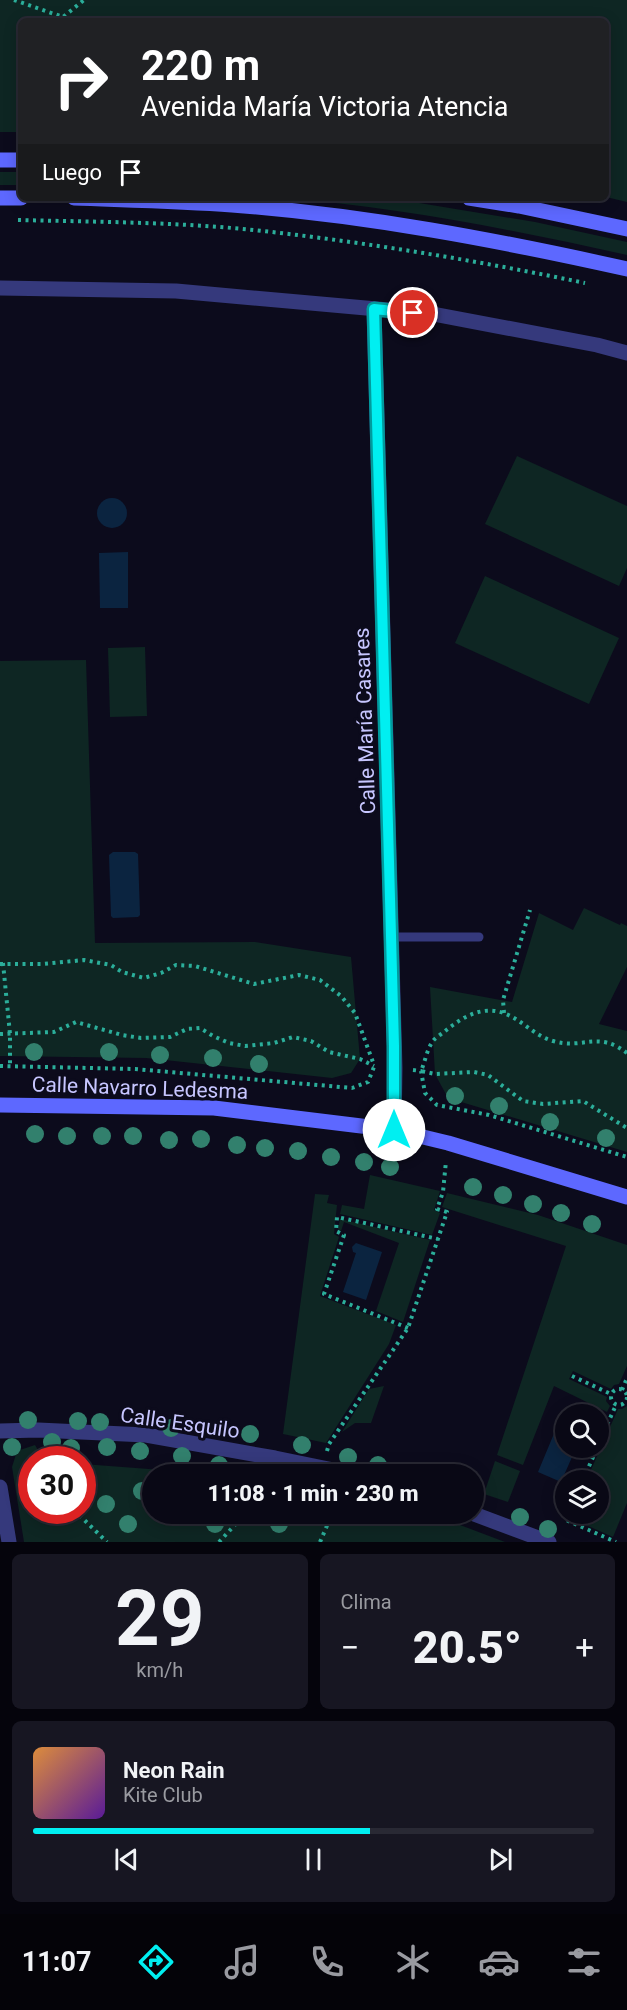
<!DOCTYPE html>
<html lang="es">
<head>
<meta charset="utf-8">
<style>
  :root { --surface:#090815; --page:#171622; --text:#f1f3f6; --muted:#999aa0; --line:#292934; --accent:#00eff1 }
  body { margin:0; font-family:Roboto,sans-serif; background:var(--page); color:var(--text); height:100vh; display:flex; flex-direction:column; font-size:22px; white-space:nowrap }
  * { box-sizing:border-box; margin:0 }
  p { font-size:20px; color:var(--muted) }
  .icon { flex:none; width:33px; height:33px; fill:none; stroke:currentColor; stroke-width:2; stroke-linecap:round; stroke-linejoin:round }
  .map { position:relative; height:1542px; overflow:hidden }
  .side { display:flex; flex-direction:column; gap:12px; padding:12px; background:#05040c; flex:1 }
  .side>* { flex:none }
  .hud { position:absolute; left:18px; top:18px; width:591px; height:183px; border-radius:9px; box-shadow:0 3px 15px #0003,0 0 0 2px var(--line); background:#202124; color:#fff; overflow:hidden }
  .tools { position:absolute; left:555px; top:1404px; display:grid; gap:12px }
  .tools a { display:grid; place-items:center; width:54px; height:54px; border-radius:50%; background:var(--surface); box-shadow:0 3px 15px #0003,0 0 0 2px var(--line); font-size:30px }
  .speed { position:absolute; left:18px; top:1446px; display:flex; gap:12px; font-size:30px; font-weight:700; text-align:center }
  .speed>* { display:grid; place-content:center; width:78px; height:78px; border-radius:50%; background:var(--surface); box-shadow:0 3px 15px #0003,0 0 0 2px var(--line); line-height:1 }
  .speed .limit { border:9px solid #d22; background:#fff; color:#111 }
  .pin { position:absolute; display:grid; place-items:center; width:51px; height:51px; color:#fff; margin:-26px; border:3px solid #fff; border-radius:50%; box-shadow:0 2px 6px #0007 }
  .me { position:absolute; width:66px; margin:-33px; rotate:0deg; stroke-linejoin:round; filter:drop-shadow(0 0 4px #0008) }
  .turn { display:flex; align-items:center; gap:21px; height:126px; padding:0 24px; font-size:27px }
  .turn .icon { width:78px; height:78px; stroke-width:2.5 }
  .turn b { display:block; font-size:42px; line-height:51px }
  .then { display:flex; align-items:center; height:57px; padding:0 24px; background:#0003; gap:12px; font-size:22px }
  .big { font-size:45px; font-weight:800; line-height:1.1 }
  .side .widget { flex:1; display:flex; flex-direction:column; justify-content:center; gap:9px; min-width:0; padding:0 21px; border-radius:9px; background:var(--page) }
  .side .dial { align-items:center; gap:0 }
  .dial b { font-size:78px; line-height:1 }
  .song { display:flex; align-items:center; gap:18px }
  .cover { width:72px; height:72px; border-radius:9px; background:linear-gradient(135deg,hsl(30 70% 55%),hsl(270 70% 35%)) }
  .played { height:6px; border-radius:3px; background:linear-gradient(90deg,var(--accent) 60%,var(--line) 60%) }
  .keys { display:flex; justify-content:space-around; direction:ltr }
  .heat { display:flex; justify-content:space-between; align-items:center; font-size:33px; direction:ltr }
  .side .tiles { flex:1; display:grid; gap:12px; grid-template-columns:1fr 1fr }
  .widget:last-child { grid-column:span 2 }
  .trip { position:absolute; left:142px; top:1464px; width:342px; height:60px; border-radius:30px; background:var(--surface); box-shadow:0 3px 15px #0003,0 0 0 2px var(--line); font-weight:800; line-height:60px; text-align:center }
  .menu { display:flex; height:96px; justify-content:space-around; align-items:center; background:#040308; color:var(--muted) }
  .menu .icon { width:42px; height:42px }
  .menu .active { color:var(--accent) }
  .menu b { font-size:27px; color:var(--text) }
  .map>svg:first-child { display:block }
</style>
</head>
<body>
<div class="map">
<svg width="627" height="1542" viewBox="0 0 627 1542">
  <rect width="100%" height="100%" fill="#0c0b1c"/>
  <!-- green -->
  <g fill="#0e2623">
    <polygon points="0,0 627,0 627,202 606,197 606,21 21,21 21,132 0,132"/>
    <rect x="0" y="172" width="21" height="13"/>
    <path d="M283,198H389L535,222L627,242V255C514,230 399,207 283,198Z"/>
    <polygon points="517,456 627,506 627,568 619,586 485,524"/>
    <polygon points="485,576 619,638 589,704 455,643"/>
    <polygon points="145,647 147,716 110,717 108,648"/>
    <polygon points="86,660 95,943 255,942 351,957 360,1059 351,1073 332,1078 146,1058 0,1056 0,661"/>
    <polygon points="584,908 620,925 621,923 627,926 627,967 599,1024 627,1031 627,1152 448,1098 435,1074 430,987 512,1002 539,913 573,930"/>
    <polygon points="370,1175 440,1191 434,1210 440,1213 432,1235 340,1214 342,1205 364,1209"/>
    <polygon points="447,1193 538,1215 627,1245 627,1366 619,1384 614,1385 611,1389 573,1371 569,1379 607,1397 606,1401 610,1406 607,1412 554,1386 523,1465 497,1455 566,1246 442,1207"/>
    <polygon points="315,1194 329,1195 327,1203 337,1205 334,1234 339,1237 320,1296 396,1325 389,1344 326,1443 283,1434"/>
    <polygon points="340,1219 430,1240 403,1322 376,1311 399,1243 344,1222 341,1231 338,1229"/>
    <polygon points="384,1386 371,1423 355,1423 342,1432 369,1389"/>
    <polygon points="627,1406 627,1503 613,1537 570,1518 572,1514 598,1514 599,1482 601,1477 590,1472 618,1409 622,1409"/>
    <polygon points="35,1445 43,1459 32,1460 32,1510 82,1510 83,1464 162,1470 197,1474 153,1474 153,1514 431,1514 505,1542 24,1542 12,1467 17,1451"/>
    <polygon points="495,1461 520,1471 508,1502 484,1494"/>
  </g>
  <!-- water -->
  <g fill="#0b2440">
    <circle cx="112" cy="513" r="15"/>
    <polygon points="128,552 128,608 100,608 99,553"/>
    <polygon points="113,852 135,852 138,854 140,915 138,917 113,918 111,916 109,855"/>
    <polygon points="356,1243 382,1252 366,1300 343,1292 356,1253 353,1252 352,1247"/>
    <polygon points="558,1424 565,1427 566,1448 576,1448 561,1482 538,1472"/>
  </g>
  <g fill="none" stroke-linecap="round" stroke-linejoin="round">
    <!-- path -->
    <g stroke="#2bae9a" stroke-width="4" stroke-dasharray="3 4.5" stroke-linecap="butt">
      <polyline points="14,0 63,17 84,0"/>
      <path d="M18,220C100,222 182,222 263,231C371,243 479,261 585,283"/>
      <polyline points="3,963 10,1034 10,1066"/>
      <polyline points="0,964 43,964 84,960 111,965 122,972 144,978 161,973 176,965 195,966 254,984 299,975 320,980 341,996 355,1013 374,1065"/>
      <polyline points="504,1013 503,1000 530,910"/>
      <polyline points="0,1034 54,1032 76,1022 122,1035 141,1038 170,1037 187,1029 200,1028 213,1036 229,1043 245,1046 274,1043 293,1037 311,1041 329,1052 360,1059 374,1066"/>
      <path d="M627,1053C597,1030 583,1050 553,1041C535,1036 523,1021 506,1014C482,1004 461,1018 444,1032C440,1035 435,1038 433,1041C427,1049 425,1062 421,1071L435,1074L474,1072L488,1075L523,1101L543,1104L583,1101L627,1128"/>
      <polyline points="0,1066 135,1069 352,1088 368,1082 374,1067"/>
      <polyline points="413,1070 421,1071 425,1093 437,1105 489,1115 627,1157"/>
      <polyline points="408,1328 324,1294 344,1235 336,1231 337,1217 438,1239"/>
      <polyline points="572,1376 611,1394"/>
      <circle cx="619" cy="1397" r="8"/>
      <polyline points="622,1390 627,1378"/>
      <polyline points="598,1445 616,1405"/>
      <polyline points="43,1449 46,1460"/>
      <polyline points="327,1451 329,1444 408,1328 447,1212 437,1209 443,1192 446,1161"/>
      <polyline points="583,1480 597,1448"/>
      <polyline points="74,1510 107,1542"/>
      <polyline points="568,1514 566,1520 616,1542"/>
      <polyline points="219,1542 245,1514"/>
      <polyline points="320,1542 332,1514"/>
    </g>
    <!-- service -->
    <polyline stroke="#35397c" stroke-width="9" points="392,937 479,937"/>
    <!-- minor -->
    <g stroke="#35397c" stroke-width="15">
      <polyline points="0,288 176,291 433,314 597,345 627,353"/>
      <polyline points="374,309 395,1068 394,1130"/>
      <polyline points="0,1431 38,1430 146,1435 275,1458 353,1474"/>
      <polyline points="0,1487 9,1542"/>
      <polyline points="474,1514 549,1542"/>
    </g>
    <!-- secondary -->
    <g stroke="#5d68ff" stroke-width="15">
      <polyline points="0,160 21,160"/>
      <polyline points="0,198 21,198"/>
      <path d="M74,198C126,200 180,201 232,205C365,215 497,240 627,269"/>
      <polyline points="469,198 519,206 627,229"/>
      <polyline points="0,1105 214,1108 394,1130 448,1143 627,1197"/>
    </g>
  </g>
  <!-- trees -->
  <g fill="#32806d">
    <circle cx="34" cy="1052" r="9"/>
    <circle cx="109" cy="1052" r="9"/>
    <circle cx="160" cy="1055" r="9"/>
    <circle cx="213" cy="1058" r="9"/>
    <circle cx="259" cy="1064" r="9"/>
    <circle cx="455" cy="1096" r="9"/>
    <circle cx="499" cy="1106" r="9"/>
    <circle cx="550" cy="1122" r="9"/>
    <circle cx="35" cy="1134" r="9"/>
    <circle cx="67" cy="1136" r="9"/>
    <circle cx="102" cy="1136" r="9"/>
    <circle cx="133" cy="1136" r="9"/>
    <circle cx="606" cy="1138" r="9"/>
    <circle cx="201" cy="1139" r="9"/>
    <circle cx="169" cy="1140" r="9"/>
    <circle cx="237" cy="1145" r="9"/>
    <circle cx="265" cy="1148" r="9"/>
    <circle cx="298" cy="1151" r="9"/>
    <circle cx="331" cy="1157" r="9"/>
    <circle cx="364" cy="1162" r="9"/>
    <circle cx="390" cy="1167" r="9"/>
    <circle cx="473" cy="1187" r="9"/>
    <circle cx="503" cy="1195" r="9"/>
    <circle cx="533" cy="1204" r="9"/>
    <circle cx="561" cy="1213" r="9"/>
    <circle cx="592" cy="1224" r="9"/>
    <circle cx="28" cy="1420" r="9"/>
    <circle cx="78" cy="1421" r="9"/>
    <circle cx="100" cy="1422" r="9"/>
    <circle cx="171" cy="1428" r="9"/>
    <circle cx="250" cy="1434" r="9"/>
    <circle cx="52" cy="1442" r="9"/>
    <circle cx="302" cy="1445" r="9"/>
    <circle cx="12" cy="1447" r="9"/>
    <circle cx="107" cy="1447" r="9"/>
    <circle cx="71" cy="1448" r="9"/>
    <circle cx="140" cy="1451" r="9"/>
    <circle cx="182" cy="1456" r="9"/>
    <circle cx="348" cy="1457" r="9"/>
    <circle cx="219" cy="1465" r="9"/>
    <circle cx="378" cy="1465" r="9"/>
    <circle cx="142" cy="1491" r="9"/>
    <circle cx="106" cy="1504" r="9"/>
    <circle cx="520" cy="1517" r="9"/>
    <circle cx="128" cy="1524" r="9"/>
    <circle cx="215" cy="1524" r="9"/>
    <circle cx="279" cy="1524" r="9"/>
    <circle cx="548" cy="1529" r="9"/>
  </g>
  <g fill="none" stroke-linecap="round" stroke-linejoin="round">
    <!-- route casing -->
    <g stroke="#009b9d" stroke-width="15">
      <polyline id="route" points="394,1130 394,1046 374,309 413,313"/>
    </g>
    <!-- route -->
    <use href="#route" stroke="#00eff1" stroke-width="10"/>
  </g>
  <g text-anchor="middle" stroke-width="6" stroke-linejoin="round" paint-order="stroke">
    <!-- street labels -->
    <g font-size="21" fill="#c7c6ff" stroke="#0c0b1c">
      <text transform="translate(365 721) rotate(-92)" y="7">Calle María Casares</text>
      <text transform="translate(140 1088) rotate(2)" y="7">Calle Navarro Ledesma</text>
      <text transform="translate(180 1423) rotate(8)" y="7">Calle Esquilo</text>
    </g>
  </g>
</svg>
<div class="tools">
<a><svg class="icon" aria-label="search" viewBox="0 0 24 24"><circle cx="10" cy="10" r="6"/><path d="M15 15l6 6"/></svg></a>
<a><svg class="icon" aria-label="layers" viewBox="0 0 24 24"><path d="M12 4l9 5-9 5-9-5zM3 14l9 5 9-5"/></svg></a>
</div>
<div class="speed"><div class="limit">30</div></div>
<div class="pin" style="left:413px;top:313px;background:#d93025"><svg class="icon" aria-label="arrive" viewBox="0 0 24 24"><path d="M6 21V4h12l-3 4 3 4H6"/></svg></div>
<svg class="me" style="left:394px;top:1130px" viewBox="-20 -20 40 40"><circle r="19" fill="#fff"/><path d="M0-13L10 11 0 6-10 11z" fill="#00eff1"/></svg>
<div class="trip">11:08 · 1 min · 230 m</div>
<div class="hud">
<div class="turn"><svg class="icon" aria-label="right" viewBox="0 0 24 24"><path d="M7 20v-9h11M14 6l5 5-5 5"/></svg><div><b>220 m</b>Avenida María Victoria Atencia</div></div>
<div class="then">Luego<svg class="icon" aria-label="arrive" viewBox="0 0 24 24"><path d="M6 21V4h12l-3 4 3 4H6"/></svg></div>
</div>
</div>
<section class="side">
<div class="tiles">
<div class="widget dial"><b>29</b><p>km/h</p></div>
<div class="widget"><p>Clima</p>
<div class="heat"><a>−</a><b class="big">20.5°</b><a>+</a></div>
</div>
<div class="widget">
<div class="song"><i class="cover"></i><div><b>Neon Rain</b><p>Kite Club</p></div></div>
<div class="played"></div>
<div class="keys"><svg class="icon" aria-label="previous" viewBox="0 0 24 24"><path d="M18 5L8 12l10 7zM5 5v14"/></svg><svg class="icon" aria-label="pause" viewBox="0 0 24 24"><path d="M8 5v14M16 5v14"/></svg><svg class="icon" aria-label="next" viewBox="0 0 24 24"><path d="M6 5l10 7-10 7zM19 5v14"/></svg></div>
</div>
</div>
</section>
<nav class="menu">
<b>11:07</b>
<svg class="icon active" aria-label="directions" viewBox="0 0 24 24"><path d="M12 3l9 9-9 9-9-9zM9 14v-3h6M13 9l2 2-2 2"/></svg>
<svg class="icon" aria-label="music" viewBox="0 0 24 24"><path d="M9 18V5l10-2v13"/><circle cx="6" cy="18" r="3"/><circle cx="16" cy="16" r="3"/></svg>
<svg class="icon" aria-label="phone" viewBox="0 0 24 24"><path d="M5 4h4l2 5-3 2q2 4 5 5l2-3 5 2v4C11 20 4 13 5 4z"/></svg>
<svg class="icon" aria-label="climate" viewBox="0 0 24 24"><path d="M12 3v18M4 7l16 10M4 17L20 7"/></svg>
<svg class="icon" aria-label="car" viewBox="0 0 24 24"><path d="M5 17H2v-5l4-1 3-4h7l3 4 3 1v5h-3M9 17h6M6 11h13"/><circle cx="7" cy="17" r="2"/><circle cx="17" cy="17" r="2"/></svg>
<svg class="icon" aria-label="filters" viewBox="0 0 24 24"><path d="M4 7h16M4 17h16"/><circle cx="9" cy="7" r="2"/><circle cx="15" cy="17" r="2"/></svg>
</nav>
</body>
</html>
